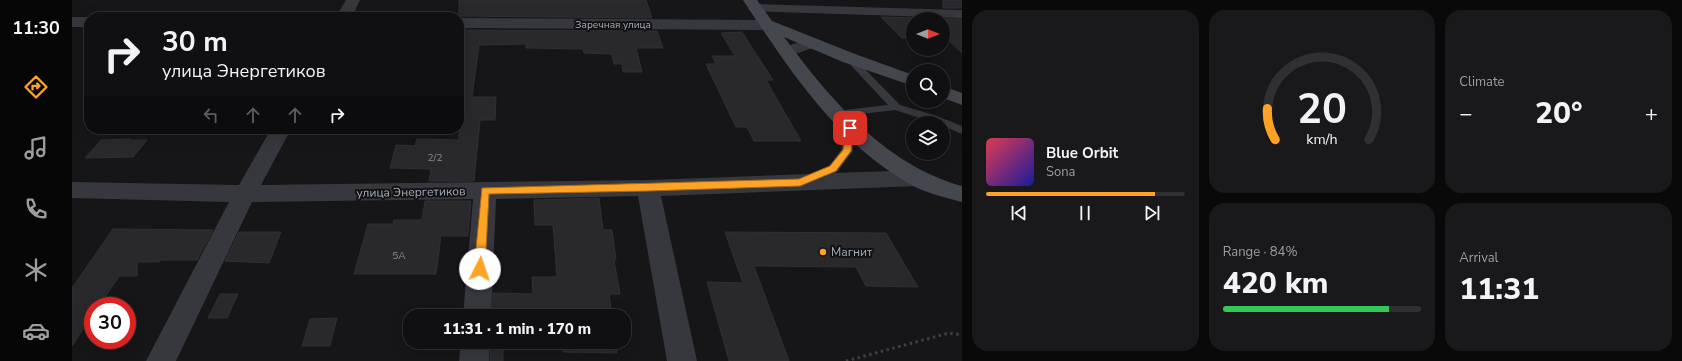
<!DOCTYPE html>
<html lang="en">
<head>
<meta charset="utf-8">
<style>
  :root { --surface:#101012; --page:#19191b; --text:#f1f3f6; --muted:#9c9d9f; --line:#303032; --accent:#ffa327 }
  body { margin:0; font-family:"Nunito Sans",sans-serif; background:var(--page); color:var(--text); height:100vh; display:flex; flex-direction:column; font-size:15px; white-space:nowrap }
  * { box-sizing:border-box; margin:0 }
  p { font-size:13px; color:var(--muted) }
  .icon { flex:none; width:22px; height:22px; fill:none; stroke:currentColor; stroke-width:2; stroke-linecap:round; stroke-linejoin:round }
  .map { position:relative; flex:1; overflow:hidden }
  .sheet { display:flex; flex-direction:column; gap:10px; padding:10px; background:#09090a; width:720px }
  .sheet>* { flex:none }
  .banner { position:absolute; left:12px; top:12px; width:380px; height:122px; border-radius:16px; box-shadow:0 4px 16px #0002,0 0 0 1px var(--line); background:#101012; color:var(--text); overflow:hidden }
  .needle { width:26px; rotate:90deg }
  .controls { position:absolute; left:834px; top:12px; display:grid; gap:8px }
  .controls a { display:grid; place-items:center; width:44px; height:44px; border-radius:50%; background:var(--surface); box-shadow:0 4px 16px #0002,0 0 0 1px var(--line); font-size:20px }
  .speed { position:absolute; left:12px; top:297px; display:flex; gap:8px; font-size:20px; font-weight:700; text-align:center }
  .speed>* { display:grid; place-content:center; width:52px; height:52px; border-radius:50%; background:var(--surface); box-shadow:0 4px 16px #0002,0 0 0 1px var(--line); line-height:1 }
  .speed .limit { border:6px solid #d22; background:#fff; color:#111 }
  .pin { position:absolute; display:grid; place-items:center; width:34px; height:34px; color:#fff; margin:-17px; border-radius:8px; box-shadow:0 2px 6px #0006 }
  .me { position:absolute; width:44px; margin:-22px; rotate:4deg; stroke-linejoin:round; filter:drop-shadow(0 0 3px #0008) }
  .turn { display:flex; align-items:center; gap:14px; height:84px; padding:0 12px; font-size:18px }
  .turn .icon { width:52px; height:52px; stroke-width:2.5 }
  .turn b { display:block; font-size:28px; line-height:34px }
  .lanes { display:flex; align-items:center; height:38px; padding:0 12px; background:#0003; justify-content:center; gap:20px; direction:ltr }
  .lanes .off { opacity:.35 }
  .big { font-size:30px; font-weight:800; line-height:1.1 }
  .sheet .widget { flex:1; display:flex; flex-direction:column; justify-content:center; gap:6px; min-width:0; padding:0 14px; border-radius:16px; background:var(--page) }
  .sheet .dial { align-items:center; gap:0 }
  .dial svg { height:104px; overflow:visible; fill:none; stroke:var(--line); stroke-width:7; stroke-linecap:round; text-anchor:middle }
  .dial text { fill:var(--text); stroke:none }
  .song { display:flex; align-items:center; gap:12px }
  .cover { width:48px; height:48px; border-radius:6px; background:linear-gradient(135deg,hsl(350 70% 55%),hsl(240 70% 35%)) }
  .played { height:4px; border-radius:2px; background:linear-gradient(90deg,var(--accent) 85%,var(--line) 85%) }
  .keys { display:flex; justify-content:space-around; direction:ltr }
  .heat { display:flex; justify-content:space-between; align-items:center; font-size:22px; direction:ltr }
  .charge { height:6px; border-radius:3px; background:linear-gradient(90deg,#34c759 84%,var(--line) 0) }
  .sheet .tiles { flex:1; display:grid; gap:10px; grid-template-columns:repeat(3,1fr) }
  .widget:first-child { grid-row:span 2 }
  .trip { position:absolute; left:331px; top:309px; width:228px; height:40px; border-radius:16px; background:var(--surface); box-shadow:0 4px 16px #0002,0 0 0 1px var(--line); font-weight:800; line-height:40px; text-align:center }
  main { display:flex; flex:1; min-height:0 }
  .tab-bar { display:flex; flex-direction:column; width:72px; justify-content:space-around; align-items:center; background:#060607; color:var(--muted) }
  .tab-bar .icon { width:28px; height:28px }
  .tab-bar .active { color:var(--accent) }
  .tab-bar b { font-size:18px; color:var(--text) }
  .map>svg:first-child { display:block }
</style>
</head>
<body>
<main>
<nav class="tab-bar">
<b>11:30</b>
<svg class="icon active" aria-label="directions" viewBox="0 0 24 24"><path d="M12 3l9 9-9 9-9-9zM9 14v-3h6M13 9l2 2-2 2"/></svg>
<svg class="icon" aria-label="music" viewBox="0 0 24 24"><path d="M9 18V5l10-2v13"/><circle cx="6" cy="18" r="3"/><circle cx="16" cy="16" r="3"/></svg>
<svg class="icon" aria-label="phone" viewBox="0 0 24 24"><path d="M5 4h4l2 5-3 2q2 4 5 5l2-3 5 2v4C11 20 4 13 5 4z"/></svg>
<svg class="icon" aria-label="climate" viewBox="0 0 24 24"><path d="M12 3v18M4 7l16 10M4 17L20 7"/></svg>
<svg class="icon" aria-label="car" viewBox="0 0 24 24"><path d="M5 17H2v-5l4-1 3-4h7l3 4 3 1v5h-3M9 17h6M6 11h13"/><circle cx="7" cy="17" r="2"/><circle cx="17" cy="17" r="2"/></svg>
</nav>
<div class="map">
<svg width="890" height="361" viewBox="0 0 890 361">
  <rect width="100%" height="100%" fill="#161618"/>
  <!-- building -->
  <g fill="#29292c" stroke="#303034">
    <polygon points="387,0 574,0 580,18 387,16"/>
    <rect x="871" y="0" width="19" height="8"/>
    <polygon points="809,17 849,18 850,19 841,19 841,38 830,38"/>
    <polygon points="871,19 890,19 890,53 871,35"/>
    <polygon points="387,30 585,31 591,48 564,48 570,72 551,72 550,64 542,64 540,54 512,53 511,49 454,48 454,44 407,45 400,97 424,97 423,120 408,120 402,181 357,181 359,169 318,168 324,145 343,146 345,139 387,140"/>
    <polygon points="670,32 701,80 694,80 729,141 682,141 675,127 664,127 634,64 644,64 640,56 663,56 649,33"/>
    <polygon points="58,139 57,140 75,140 61,157 13,158 29,140"/>
    <polygon points="527,198 531,230 540,230 544,260 542,260 548,294 537,294 540,316 489,316 488,313 450,313 450,316 420,316 421,293 461,294 460,277 485,277 481,225 463,225 462,200"/>
    <polygon points="353,201 399,201 396,236 369,236 364,274 282,274 296,224 321,224 322,220 350,220"/>
    <polygon points="41,229 141,230 125,260 89,260 87,262 65,262 65,276 47,276 27,306 21,306 21,314 0,346 0,288"/>
    <polygon points="167,232 209,232 197,263 153,261"/>
    <polygon points="653,232 814,233 846,287 794,286 784,267 682,266 717,361 657,361 635,282 671,283"/>
    <polygon points="148,294 166,294 155,318 136,318"/>
    <polygon points="265,318 258,346 230,346 238,319"/>
    <rect x="418" y="342" width="13" height="19"/>
    <polygon points="490,342 544,342 545,353 491,352"/>
  </g>
  <g fill="none" stroke-linecap="round" stroke-linejoin="round">
    <!-- path -->
    <polyline stroke="#3c3f45" stroke-width="3" stroke-dasharray="2.5 3.5" stroke-linecap="butt" points="774,361 877,333 890,335"/>
    <!-- lane -->
    <g fill="#37383e" fill-rule="evenodd">
      <polygon points="777,55 780,56 828,105 862,115 890,126 890,134 871,126 871,123 863,123 823,110 763,117 759,116 758,114 763,111 816,105 774,60 772,58 774,56"/>
      <polygon points="778,124 782,125 783,128 781,151 765,172 738,183 734,184 730,183 728,180 730,177 757,166 769,150 773,128 774,125"/>
    </g>
    <!-- street -->
    <g fill="#37383e" fill-rule="evenodd">
      <polygon points="274,0 288,0 280,17 264,17"/>
      <polygon points="683,4 890,10 890,18 678,11 676,8 678,5"/>
      <rect x="0" y="17" width="17" height="10"/>
      <polygon points="387,18 696,20 701,22 704,25 701,28 696,30 387,28"/>
      <polygon points="740,38 746,40 748,43 746,46 715,57 709,56 707,52 709,48"/>
      <polygon points="199,129 219,129 189,185 576,180 845,170 853,172 856,178 853,184 845,186 589,196 625,361 595,361 566,196 424,199 419,316 391,316 401,199 180,202 104,361 74,361 157,202 0,198 0,182 167,185"/>
      <polygon points="389,342 417,342 417,361 387,361"/>
    </g>
    <!-- secondary -->
    <g fill="#44474e" fill-rule="evenodd">
      <path d="M671,0H685L700,21L783,54L841,75V86L771,62L712,37C758,99 813,165 890,186V202C872,197 852,193 836,183C764,142 716,68 671,0Z"/>
      <polygon points="871,86 890,93 890,105 871,98"/>
    </g>
  </g>
  <!-- route -->
  <polygon fill="#ffa327" stroke="#a66a19" points="775,126 781,126 782,128 779,151 764,171 728,186 576,191 417,194 413,269 412,272 408,273 404,272 402,269 410,188 727,179 758,166 771,150"/>
  <!-- markers -->
  <circle fill="#ffa327" stroke="#111113" stroke-width="1.5" cx="751" cy="252" r="4"/>
  <g text-anchor="middle" stroke-width="4" stroke-linejoin="round" paint-order="stroke">
    <!-- far-street labels -->
    <g font-size="10" fill="#a7aeb9" stroke="#111113">
      <text x="541" y="28">Заречная улица</text>
    </g>
    <!-- number labels -->
    <g font-size="10" fill="#878c95">
      <text x="363" y="161">2/2</text>
      <text x="327" y="259">5А</text>
    </g>
    <!-- street labels -->
    <g font-size="12" fill="#a7aeb9" stroke="#111113">
      <text transform="translate(339 192) rotate(-1)" y="4">улица Энергетиков</text>
    </g>
    <!-- poi labels -->
    <g font-size="12" fill="#a7aeb9" stroke="#111113" text-anchor="start">
      <text x="759" y="256">Магнит</text>
    </g>
  </g>
</svg>
<div class="controls">
<a><svg class="needle" viewBox="-14 -14 28 28"><path d="M0-13l5 13h-10z" fill="#e53935"/><path d="M0 13l5-13h-10z" fill="#9c9d9f"/></svg></a>
<a><svg class="icon" aria-label="search" viewBox="0 0 24 24"><circle cx="10" cy="10" r="6"/><path d="M15 15l6 6"/></svg></a>
<a><svg class="icon" aria-label="layers" viewBox="0 0 24 24"><path d="M12 4l9 5-9 5-9-5zM3 14l9 5 9-5"/></svg></a>
</div>
<div class="speed"><div class="limit">30</div></div>
<div class="pin" style="left:778px;top:128px;background:#d93025"><svg class="icon" aria-label="arrive" viewBox="0 0 24 24"><path d="M6 21V4h12l-3 4 3 4H6"/></svg></div>
<svg class="me" style="left:408px;top:269px" viewBox="-20 -20 40 40"><circle r="19" fill="#fff"/><path d="M0-13L10 11 0 6-10 11z" fill="#ffa327"/></svg>
<div class="trip">11:31 · 1 min · 170 m</div>
<div class="banner">
<div class="turn"><svg class="icon" aria-label="right" viewBox="0 0 24 24"><path d="M7 20v-9h11M14 6l5 5-5 5"/></svg><div><b>30 m</b>улица Энергетиков</div></div>
<div class="lanes"><svg class="icon off" aria-label="left" viewBox="0 0 24 24"><path d="M17 20v-9H6M10 6l-5 5 5 5"/></svg><svg class="icon off" aria-label="ahead" viewBox="0 0 24 24"><path d="M12 20V5M6 11l6-6 6 6"/></svg><svg class="icon off" aria-label="ahead" viewBox="0 0 24 24"><path d="M12 20V5M6 11l6-6 6 6"/></svg><svg class="icon" aria-label="right" viewBox="0 0 24 24"><path d="M7 20v-9h11M14 6l5 5-5 5"/></svg></div>
</div>
</div>
<section class="sheet">
<div class="tiles">
<div class="widget">
<div class="song"><i class="cover"></i><div><b>Blue Orbit</b><p>Sona</p></div></div>
<div class="played"></div>
<div class="keys"><svg class="icon" aria-label="previous" viewBox="0 0 24 24"><path d="M18 5L8 12l10 7zM5 5v14"/></svg><svg class="icon" aria-label="pause" viewBox="0 0 24 24"><path d="M8 5v14M16 5v14"/></svg><svg class="icon" aria-label="next" viewBox="0 0 24 24"><path d="M6 5l10 7-10 7zM19 5v14"/></svg></div>
</div>
<div class="widget dial"><svg viewBox="0 0 100 80">
<path d="M14 69A42 42 0 1 1 86 69"/>
<path d="M14 69A42 42 0 0 1 8 45" stroke="#ffa327"/>
<text x="50" y="56" font-size="32" font-weight="700">20</text>
<text x="50" y="72" font-size="11">km/h</text>
</svg></div>
<div class="widget"><p>Climate</p>
<div class="heat"><a>−</a><b class="big">20°</b><a>+</a></div>
</div>
<div class="widget"><p>Range · 84%</p><b class="big">420 km</b><div class="charge"></div></div>
<div class="widget"><p>Arrival</p><b class="big">11:31</b></div>
</div>
</section>
</main>
</body>
</html>
